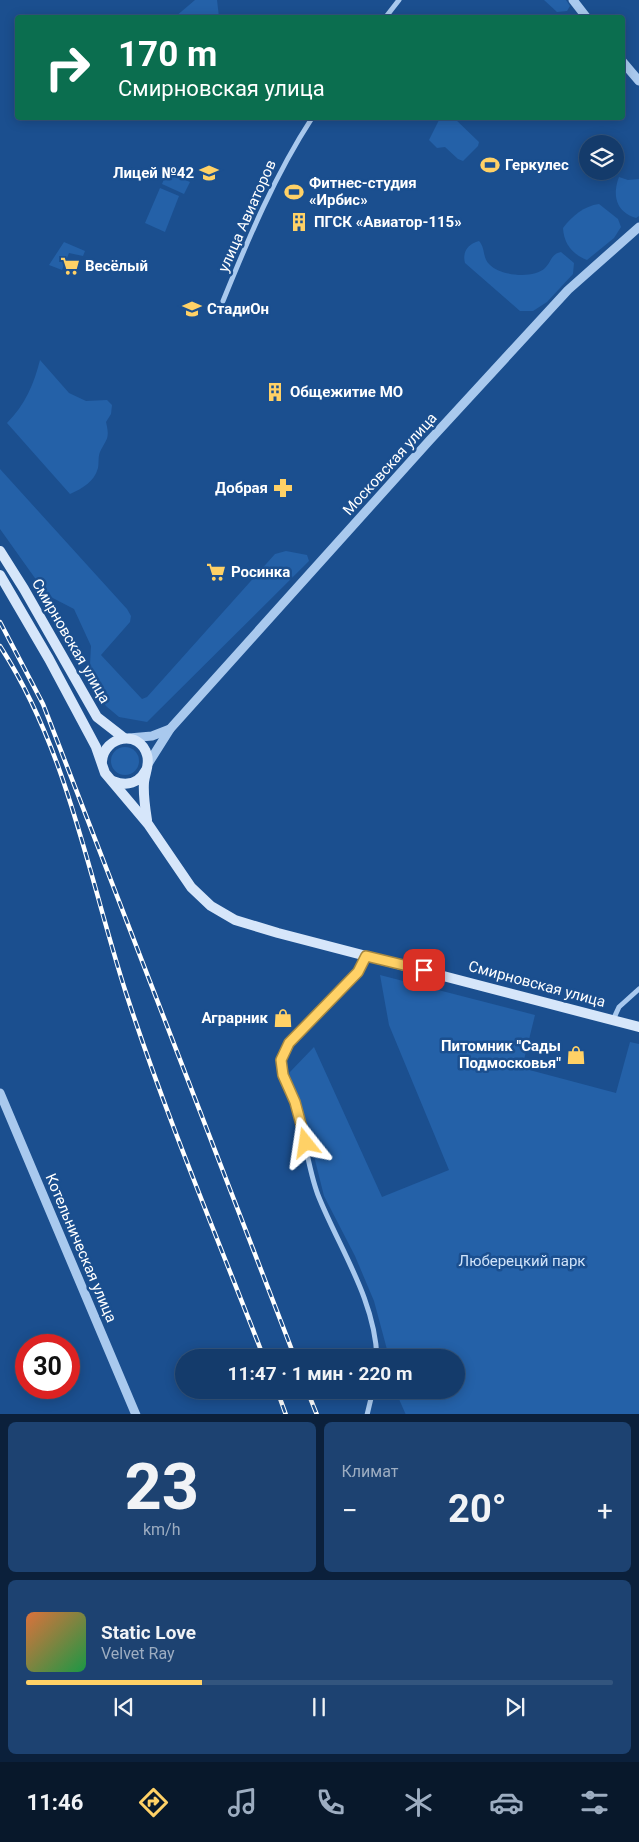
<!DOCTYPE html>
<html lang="ru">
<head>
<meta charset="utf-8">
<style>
  :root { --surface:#143b6b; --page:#1d4271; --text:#f1f3f6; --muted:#9dadc1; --line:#33557e; --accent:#ffd166 }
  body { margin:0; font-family:Roboto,sans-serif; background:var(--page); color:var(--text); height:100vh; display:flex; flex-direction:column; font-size:19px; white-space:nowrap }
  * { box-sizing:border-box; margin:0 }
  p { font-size:16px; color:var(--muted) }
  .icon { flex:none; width:28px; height:28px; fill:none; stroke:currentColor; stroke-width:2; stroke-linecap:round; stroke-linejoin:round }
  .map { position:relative; height:1414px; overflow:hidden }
  .sheet { display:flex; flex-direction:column; gap:8px; padding:8px; background:#0b203b; flex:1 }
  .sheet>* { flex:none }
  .top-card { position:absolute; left:15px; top:15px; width:610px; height:105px; border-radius:5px; box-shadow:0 2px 12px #0003,0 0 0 1px var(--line); background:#0b6e4f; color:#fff; overflow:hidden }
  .controls { position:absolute; left:579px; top:135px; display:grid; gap:10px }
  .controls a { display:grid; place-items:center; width:45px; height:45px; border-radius:50%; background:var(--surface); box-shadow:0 2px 12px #0003,0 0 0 1px var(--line); font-size:25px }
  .speed { position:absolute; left:15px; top:1334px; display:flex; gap:10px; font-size:25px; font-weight:700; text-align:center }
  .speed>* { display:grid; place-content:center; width:65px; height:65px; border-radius:50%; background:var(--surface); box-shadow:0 2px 12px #0003,0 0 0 1px var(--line); line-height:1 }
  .speed .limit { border:8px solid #d22; background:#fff; color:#111 }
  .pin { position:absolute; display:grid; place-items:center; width:42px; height:42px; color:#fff; margin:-21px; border-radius:10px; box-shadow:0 2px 8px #0006 }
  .me { position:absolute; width:55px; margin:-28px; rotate:345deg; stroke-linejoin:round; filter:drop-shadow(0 0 4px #0008) }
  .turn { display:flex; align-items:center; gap:18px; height:105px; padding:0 20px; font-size:22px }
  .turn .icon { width:65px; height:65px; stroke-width:2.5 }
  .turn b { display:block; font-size:35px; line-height:42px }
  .big { font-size:38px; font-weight:700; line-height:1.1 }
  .sheet .widget { flex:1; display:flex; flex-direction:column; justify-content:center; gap:8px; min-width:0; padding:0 18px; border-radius:8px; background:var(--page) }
  .sheet .dial { align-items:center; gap:0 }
  .dial b { font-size:65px; line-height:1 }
  .song { display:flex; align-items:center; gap:15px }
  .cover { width:60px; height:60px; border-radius:8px; background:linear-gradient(135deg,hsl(20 70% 55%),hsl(140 70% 35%)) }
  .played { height:5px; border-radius:2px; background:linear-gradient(90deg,var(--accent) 30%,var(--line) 30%) }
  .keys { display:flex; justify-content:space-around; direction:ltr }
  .heat { display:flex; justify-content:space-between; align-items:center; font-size:28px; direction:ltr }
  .sheet .tiles { flex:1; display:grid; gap:8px; grid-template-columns:1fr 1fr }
  .widget:last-child { grid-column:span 2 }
  .trip { position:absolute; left:175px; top:1349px; width:290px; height:50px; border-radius:25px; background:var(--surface); box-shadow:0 2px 12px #0003,0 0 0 1px var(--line); font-weight:700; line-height:50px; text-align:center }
  .tab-bar { display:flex; height:80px; justify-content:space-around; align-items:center; background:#08182b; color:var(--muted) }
  .tab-bar .icon { width:35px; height:35px }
  .tab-bar .current { color:var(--accent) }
  .tab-bar b { font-size:22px; color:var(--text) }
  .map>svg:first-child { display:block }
</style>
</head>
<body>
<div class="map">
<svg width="639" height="1415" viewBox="0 0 639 1415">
  <rect width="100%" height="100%" fill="#1b4f8f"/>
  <!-- green -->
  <g fill="#2461a8">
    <polygon points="195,0 217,0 219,17 175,17"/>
    <polygon points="544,0 566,0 570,6 567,11 557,12"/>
    <polygon points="440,118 454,118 479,142 478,146 463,161 458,159 445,147 437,148 429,140"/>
    <polygon points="167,172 190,182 184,194 162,184"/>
    <path d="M619,177L628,180L639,179V216L636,218C616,212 612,195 619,177Z"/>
    <polygon points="160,188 179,196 165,232 145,223"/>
    <path d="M599,204L618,219L621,227L614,238L587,260C572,254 564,244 563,228C572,216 584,206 599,204Z"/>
    <path d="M479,241C486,249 482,258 490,265C501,276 534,279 545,268C552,261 551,254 561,252L574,263L573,274L547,302L533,311H520L465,263C462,252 468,244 479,241Z"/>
    <polygon points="64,242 85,251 83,256 69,253 62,270 49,265"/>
    <path d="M40,360L69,393L86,401L107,400L112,405L111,414L106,422C110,439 107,438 100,452C98,456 99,463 98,468C94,482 83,488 70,494L7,423C25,405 34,384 40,360Z"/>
    <polygon points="0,469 127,609 131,616 130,622 101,655 142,699 147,697 275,554 286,551 307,555 309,561 147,722 119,717 106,706 94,687 90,665 91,646 74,609 47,595 0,529"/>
    <circle cx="125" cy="761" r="14"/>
    <polygon points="380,975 535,1015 522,1068 616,1093 630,1042 639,1044 639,1414 406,1415 395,1390 456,1390 456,1358 389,1357 374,1301 355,1256 324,1196 302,1108 289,1073 314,1047 382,1197 449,1170 389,1025"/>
  </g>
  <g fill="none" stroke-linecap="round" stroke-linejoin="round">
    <!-- minor -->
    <g stroke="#a9c9ee" stroke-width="5">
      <polyline points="385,18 399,0"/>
      <path d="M223,301C249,237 275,175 312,118"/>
      <path d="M366,956C359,988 285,1028 281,1060C280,1075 291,1089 295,1103C305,1133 307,1166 318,1195C339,1248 375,1299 377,1358"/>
      <polyline points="613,1020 619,1007 639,989"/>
      <polyline points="367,1415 373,1390"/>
    </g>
    <!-- tertiary -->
    <g stroke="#a9c9ee" stroke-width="9">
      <polyline points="573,0 587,18"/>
      <polyline points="622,61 639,81"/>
      <polyline points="129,738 152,736 170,729"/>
      <polyline points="148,764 170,729 429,441 568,290 639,227"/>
      <polyline points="0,1093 136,1415"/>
    </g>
    <!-- secondary -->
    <g stroke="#d6e6fa" stroke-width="10">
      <polyline points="0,551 24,589 97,717 124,738"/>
      <polyline points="0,575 49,659 96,747 105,773 148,824 191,887 211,906 235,920 278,933 639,1027"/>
      <path d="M102,761C104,736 140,729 147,755C150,764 145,773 144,782C143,795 145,807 147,820"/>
      <path d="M113,781C127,787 139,783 146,770"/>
    </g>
    <!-- rail casing -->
    <g stroke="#fff" stroke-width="4.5">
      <g id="rail">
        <polyline points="0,622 43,704 295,1358"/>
        <path d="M0,646C68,751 88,875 126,993C166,1116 217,1237 264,1358"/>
        <polyline points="277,1390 286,1415"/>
        <polyline points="307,1390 317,1415"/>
      </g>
    </g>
    <!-- rail -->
    <use href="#rail" stroke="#1b4f8f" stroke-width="2.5" stroke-dasharray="8" stroke-linecap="butt"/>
  </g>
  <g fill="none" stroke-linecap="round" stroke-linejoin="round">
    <!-- route casing -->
    <g stroke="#a68842" stroke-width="12">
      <polyline id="route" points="306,1143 295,1102 283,1075 281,1060 289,1043 358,972 366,956 424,970"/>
    </g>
    <!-- route -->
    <use href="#route" stroke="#ffd166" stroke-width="9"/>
  </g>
  <!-- icons -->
  <defs>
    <g id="stadium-bare" transform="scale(1.5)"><path d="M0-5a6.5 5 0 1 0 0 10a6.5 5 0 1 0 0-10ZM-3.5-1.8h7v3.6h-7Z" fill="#ffd166" stroke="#1b4f8f" stroke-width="2.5" paint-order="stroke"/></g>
    <g id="school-bare" transform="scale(1.5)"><path d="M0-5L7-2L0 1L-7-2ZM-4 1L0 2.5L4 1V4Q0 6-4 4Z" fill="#ffd166" stroke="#1b4f8f" stroke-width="2.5" paint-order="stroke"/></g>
    <g id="building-bare" transform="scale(1.5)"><path d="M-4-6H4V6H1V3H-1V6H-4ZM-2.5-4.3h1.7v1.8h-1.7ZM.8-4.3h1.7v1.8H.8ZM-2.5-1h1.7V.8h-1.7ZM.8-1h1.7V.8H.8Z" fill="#ffd166" stroke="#1b4f8f" stroke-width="2.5" paint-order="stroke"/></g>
    <g id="supermarket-bare" transform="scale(1.5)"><path d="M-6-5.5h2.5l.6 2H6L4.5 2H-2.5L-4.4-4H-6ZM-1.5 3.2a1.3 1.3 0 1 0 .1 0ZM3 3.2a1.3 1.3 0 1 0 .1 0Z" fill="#ffd166" stroke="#1b4f8f" stroke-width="2.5" paint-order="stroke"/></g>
    <g id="pharmacy-bare" transform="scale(1.5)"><path d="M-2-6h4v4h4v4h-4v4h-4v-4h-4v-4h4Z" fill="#ffd166" stroke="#1b4f8f" stroke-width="2.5" paint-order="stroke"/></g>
    <g id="shop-bare" transform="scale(1.5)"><path d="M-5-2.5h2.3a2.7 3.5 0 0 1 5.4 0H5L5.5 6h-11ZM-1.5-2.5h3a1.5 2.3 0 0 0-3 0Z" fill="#ffd166" stroke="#1b4f8f" stroke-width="2.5" paint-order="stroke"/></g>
  </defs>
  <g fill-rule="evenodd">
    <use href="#stadium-bare" x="490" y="165"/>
    <use href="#school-bare" x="209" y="173"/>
    <use href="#stadium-bare" x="294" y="192"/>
    <use href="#building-bare" x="299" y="222"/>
    <use href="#supermarket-bare" x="70" y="266"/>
    <use href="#school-bare" x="192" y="309"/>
    <use href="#building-bare" x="275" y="392"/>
    <use href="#pharmacy-bare" x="283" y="488"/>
    <use href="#supermarket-bare" x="216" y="572"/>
    <use href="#shop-bare" x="283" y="1018"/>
    <use href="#shop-bare" x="576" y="1055"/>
  </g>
  <g text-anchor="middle" stroke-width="5" stroke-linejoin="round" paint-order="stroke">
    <!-- poi labels -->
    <g font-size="15" font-weight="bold" fill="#fff" stroke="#1b4f8f" text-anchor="start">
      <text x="505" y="170">Геркулес</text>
      <text x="194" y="178" text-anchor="end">Лицей №42</text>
      <text x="309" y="188">Фитнес-студия<tspan x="309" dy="17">«Ирбис»</tspan></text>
      <text x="314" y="227">ПГСК «Авиатор-115»</text>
      <text x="85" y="271">Весёлый</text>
      <text x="207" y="314">СтадиОн</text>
      <text x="290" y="397">Общежитие МО</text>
      <text x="268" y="493" text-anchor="end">Добрая</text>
      <text x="231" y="577">Росинка</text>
      <text x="268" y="1023" text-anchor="end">Аграрник</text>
      <text x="561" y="1051" text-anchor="end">Питомник "Сады<tspan x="561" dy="17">Подмосковья"</tspan></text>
    </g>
    <!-- street labels -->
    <g font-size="15" fill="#fff" stroke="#1b4f8f">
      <text transform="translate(247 216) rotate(-66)" y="5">улица Авиаторов</text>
      <text transform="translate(390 464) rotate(-48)" y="5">Московская улица</text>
      <text transform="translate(71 641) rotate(60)" y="5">Смирновская улица</text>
      <text transform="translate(537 984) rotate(15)" y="5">Смирновская улица</text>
      <text transform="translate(81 1248) rotate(67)" y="5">Котельническая улица</text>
    </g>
    <!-- park labels -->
    <g font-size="15" fill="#cfe3fa" stroke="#1b4f8f">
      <text x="522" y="1266">Люберецкий парк</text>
    </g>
  </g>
</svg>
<div class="controls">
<a><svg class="icon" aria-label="layers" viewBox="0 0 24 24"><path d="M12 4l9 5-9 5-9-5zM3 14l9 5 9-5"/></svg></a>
</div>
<div class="speed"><div class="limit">30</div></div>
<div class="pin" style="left:424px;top:970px;background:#d93025"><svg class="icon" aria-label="arrive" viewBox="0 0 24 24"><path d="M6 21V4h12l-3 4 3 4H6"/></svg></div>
<svg class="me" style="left:306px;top:1143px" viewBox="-20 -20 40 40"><path d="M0-17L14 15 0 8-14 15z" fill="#ffd166" stroke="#fff" stroke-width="4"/></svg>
<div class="trip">11:47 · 1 мин · 220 m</div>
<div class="top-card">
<div class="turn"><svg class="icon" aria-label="right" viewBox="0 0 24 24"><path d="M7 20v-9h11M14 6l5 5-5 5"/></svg><div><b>170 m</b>Смирновская улица</div></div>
</div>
</div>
<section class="sheet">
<div class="tiles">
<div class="widget dial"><b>23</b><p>km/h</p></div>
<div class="widget"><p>Климат</p>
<div class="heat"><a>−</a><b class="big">20°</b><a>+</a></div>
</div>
<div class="widget">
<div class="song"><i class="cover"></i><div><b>Static Love</b><p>Velvet Ray</p></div></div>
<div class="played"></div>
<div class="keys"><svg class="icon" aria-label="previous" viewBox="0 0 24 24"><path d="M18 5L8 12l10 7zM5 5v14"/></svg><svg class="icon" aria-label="pause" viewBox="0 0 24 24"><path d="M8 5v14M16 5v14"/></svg><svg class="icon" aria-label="next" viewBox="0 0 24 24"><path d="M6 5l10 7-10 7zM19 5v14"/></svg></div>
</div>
</div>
</section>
<nav class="tab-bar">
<b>11:46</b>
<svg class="icon current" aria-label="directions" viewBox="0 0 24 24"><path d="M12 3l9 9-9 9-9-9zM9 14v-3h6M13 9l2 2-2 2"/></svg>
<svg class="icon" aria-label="music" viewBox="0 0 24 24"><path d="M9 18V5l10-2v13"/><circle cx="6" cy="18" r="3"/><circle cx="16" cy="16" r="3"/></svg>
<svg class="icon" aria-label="phone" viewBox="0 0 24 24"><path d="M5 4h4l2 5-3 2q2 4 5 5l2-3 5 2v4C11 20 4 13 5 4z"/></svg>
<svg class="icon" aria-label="climate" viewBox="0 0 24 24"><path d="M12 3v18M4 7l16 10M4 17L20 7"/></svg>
<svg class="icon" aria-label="car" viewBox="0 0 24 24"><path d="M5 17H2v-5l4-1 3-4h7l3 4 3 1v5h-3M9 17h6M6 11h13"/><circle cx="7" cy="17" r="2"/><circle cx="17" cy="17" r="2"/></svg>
<svg class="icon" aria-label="filters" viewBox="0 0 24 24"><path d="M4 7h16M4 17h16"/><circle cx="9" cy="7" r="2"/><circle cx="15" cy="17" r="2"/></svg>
</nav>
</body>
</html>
